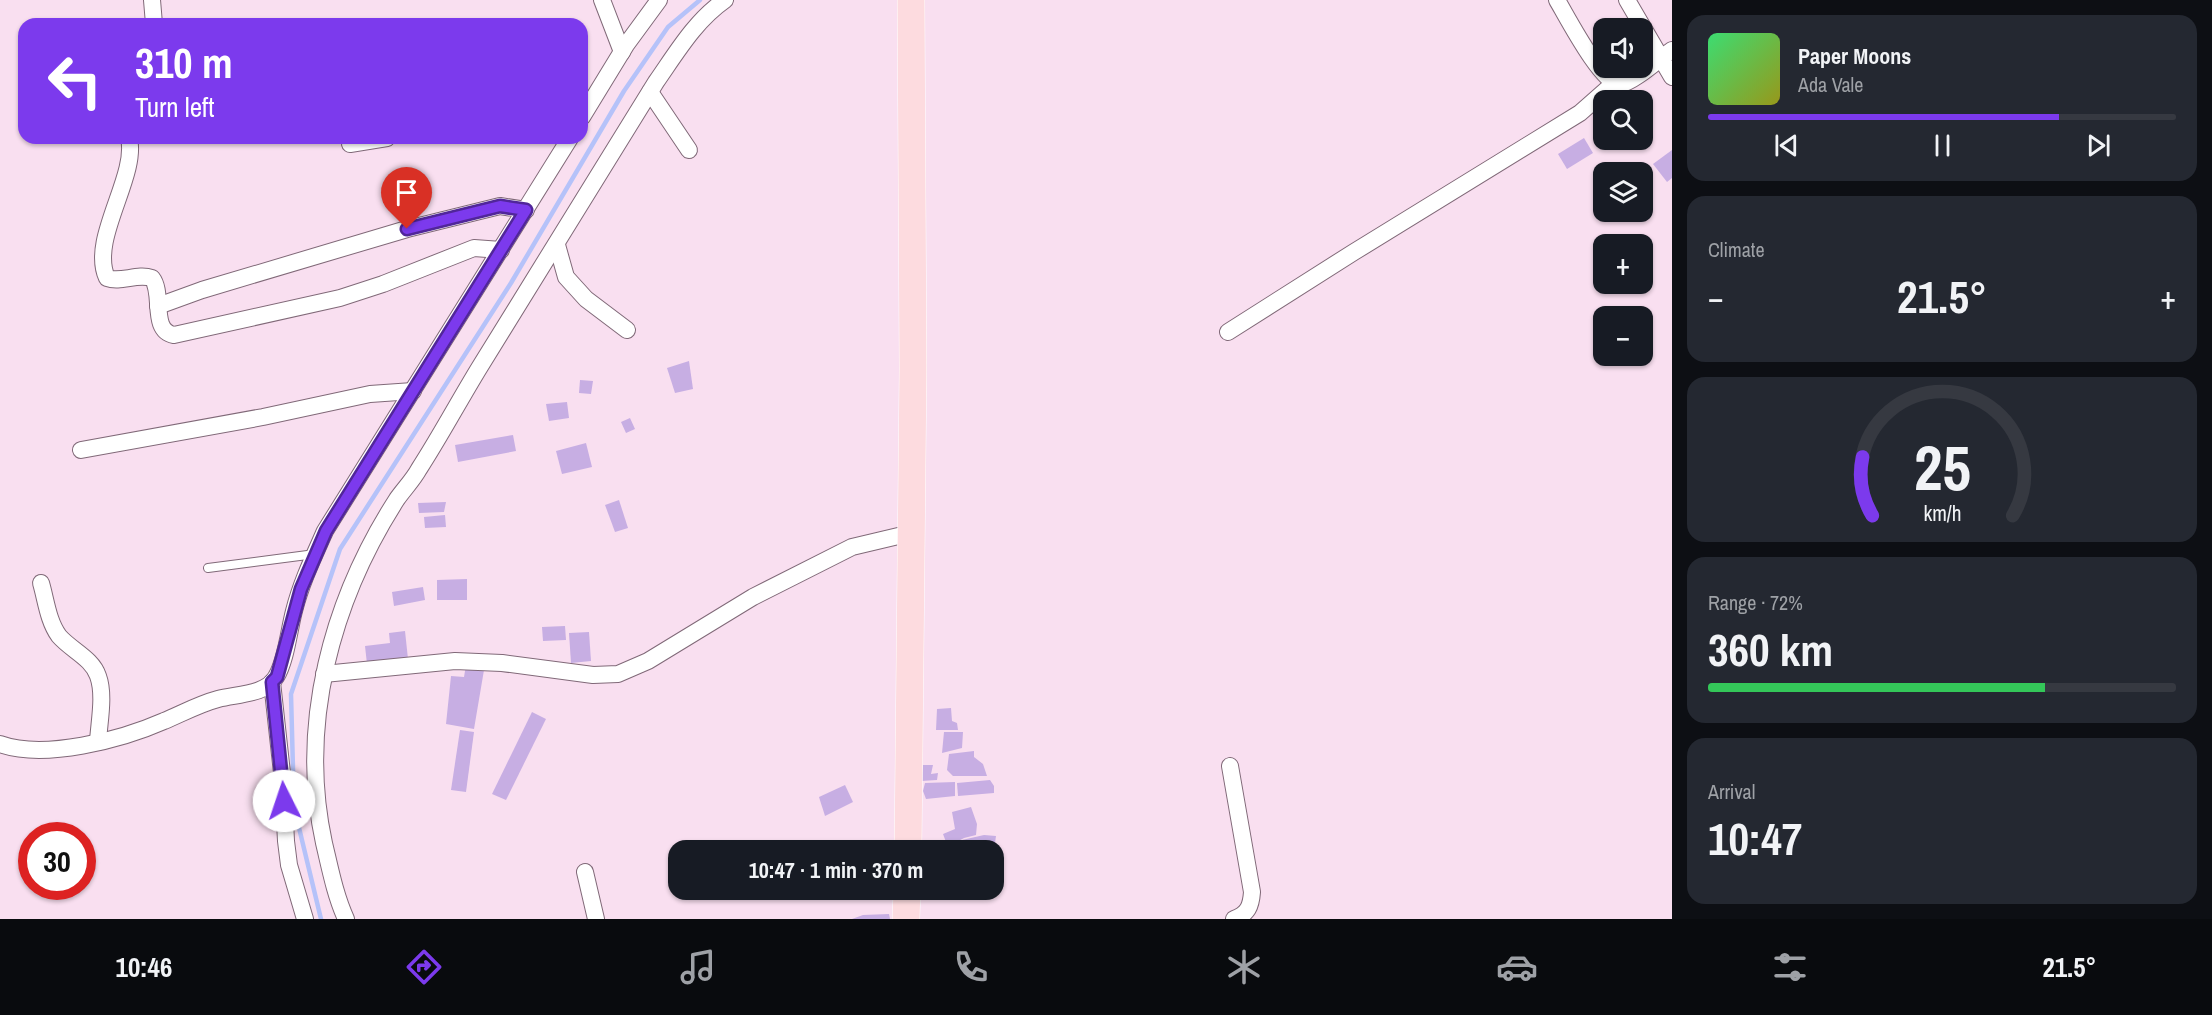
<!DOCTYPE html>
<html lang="en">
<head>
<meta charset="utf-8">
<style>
  :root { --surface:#171b24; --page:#242831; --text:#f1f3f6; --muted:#9ea1a6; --line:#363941; --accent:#7c3aed }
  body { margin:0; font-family:"Archivo Narrow",sans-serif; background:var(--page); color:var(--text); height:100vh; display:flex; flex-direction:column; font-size:22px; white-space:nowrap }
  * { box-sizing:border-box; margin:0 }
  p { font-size:20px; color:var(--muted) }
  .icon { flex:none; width:33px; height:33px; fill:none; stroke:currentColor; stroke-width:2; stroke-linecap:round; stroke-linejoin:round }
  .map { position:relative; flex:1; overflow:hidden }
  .panel { display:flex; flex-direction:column; gap:15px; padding:15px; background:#0d0f14; width:540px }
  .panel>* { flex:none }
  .top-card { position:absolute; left:18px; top:18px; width:570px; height:126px; border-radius:18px; box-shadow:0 2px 4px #0004; background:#7c3aed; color:#fff; overflow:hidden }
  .fabs { position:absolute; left:1593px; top:18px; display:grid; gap:12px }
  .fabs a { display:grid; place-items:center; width:60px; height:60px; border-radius:12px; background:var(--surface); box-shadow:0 2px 4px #0004; font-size:30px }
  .speed { position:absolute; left:18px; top:822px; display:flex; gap:12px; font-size:30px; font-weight:700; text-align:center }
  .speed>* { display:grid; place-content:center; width:78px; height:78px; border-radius:50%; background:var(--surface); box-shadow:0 2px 4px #0004; line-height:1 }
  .speed .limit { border:9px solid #d22; background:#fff; color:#111 }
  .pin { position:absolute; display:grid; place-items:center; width:51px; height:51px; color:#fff; margin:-62px -26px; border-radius:50% 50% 50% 0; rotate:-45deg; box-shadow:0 0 6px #0007 }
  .pin .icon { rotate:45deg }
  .me { position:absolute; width:66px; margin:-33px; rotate:356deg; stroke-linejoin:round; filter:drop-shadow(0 0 4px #0008) }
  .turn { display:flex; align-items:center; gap:21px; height:126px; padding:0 18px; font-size:27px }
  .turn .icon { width:78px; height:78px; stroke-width:2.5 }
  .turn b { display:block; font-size:42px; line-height:51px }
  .big { font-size:45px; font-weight:800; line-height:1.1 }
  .panel .widget { flex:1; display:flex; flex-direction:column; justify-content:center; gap:9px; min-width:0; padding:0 21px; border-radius:18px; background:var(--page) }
  .panel .dial { align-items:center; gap:0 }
  .dial svg { height:156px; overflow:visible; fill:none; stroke:var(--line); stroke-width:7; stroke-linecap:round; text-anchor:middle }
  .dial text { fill:var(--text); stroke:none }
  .song { display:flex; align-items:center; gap:18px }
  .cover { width:72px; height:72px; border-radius:9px; background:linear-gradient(135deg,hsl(140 70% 55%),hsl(60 70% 35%)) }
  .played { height:6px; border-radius:3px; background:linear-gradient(90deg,var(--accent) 75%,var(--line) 75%) }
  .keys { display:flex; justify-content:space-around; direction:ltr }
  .heat { display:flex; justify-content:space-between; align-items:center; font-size:33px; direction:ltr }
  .charge { height:9px; border-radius:4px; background:linear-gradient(90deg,#34c759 72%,var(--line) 0) }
  .trip { position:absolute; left:668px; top:840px; width:336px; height:60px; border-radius:18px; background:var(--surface); box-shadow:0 2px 4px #0004; font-weight:800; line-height:60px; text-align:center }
  .tabs { display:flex; height:96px; justify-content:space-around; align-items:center; background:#090b0e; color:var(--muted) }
  .tabs .icon { width:42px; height:42px }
  .tabs .current { color:var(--accent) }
  .tabs b { font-size:27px; color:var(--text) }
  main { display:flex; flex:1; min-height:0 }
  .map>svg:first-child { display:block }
</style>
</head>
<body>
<main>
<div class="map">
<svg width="1672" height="919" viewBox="0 0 1672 919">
  <rect width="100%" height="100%" fill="#f9dff0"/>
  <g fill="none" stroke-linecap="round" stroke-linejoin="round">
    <!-- stream -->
    <polyline stroke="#b5c2f9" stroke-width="4.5" points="321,919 294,807 291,694 340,549 511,283 624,91 668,27 700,0"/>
  </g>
  <!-- building -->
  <g fill="#c7aee3">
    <polygon points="1584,138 1593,153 1567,169 1558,154"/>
    <polygon points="1672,150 1672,178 1667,182 1653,164"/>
    <polygon points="689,361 693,389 675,393 667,368"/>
    <polygon points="580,380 593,381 591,394 579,393"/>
    <polygon points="567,402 569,418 549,421 546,404"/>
    <polygon points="630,418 635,429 626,433 621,422"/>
    <polygon points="513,435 516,451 458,462 455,445"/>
    <polygon points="586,443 592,467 562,474 556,451"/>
    <polygon points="619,500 628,528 615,532 605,505"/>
    <polygon points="446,502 444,512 419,513 418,503"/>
    <polygon points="445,515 446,527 425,528 424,517"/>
    <polygon points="467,579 467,600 437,600 437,580"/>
    <polygon points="423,587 425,600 394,606 392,592"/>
    <polygon points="565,626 566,640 543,641 542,627"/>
    <polygon points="405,631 408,659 367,664 365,646 390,643 389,633"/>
    <polygon points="589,632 591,661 571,663 569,633"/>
    <polygon points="466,665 484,670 474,729 446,724 451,676 464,677"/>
    <polygon points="951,708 952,721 957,723 958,730 936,730 937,709"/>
    <polygon points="532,712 546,719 506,800 492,794"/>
    <polygon points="460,730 474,732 466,792 451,790"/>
    <polygon points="944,732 963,732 962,748 942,753"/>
    <polygon points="974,751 974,757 983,764 987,776 953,776 947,770 949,754"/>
    <polygon points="923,765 933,765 931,774 938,773 937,780 921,781"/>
    <polygon points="990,780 994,786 994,793 958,796 957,783"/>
    <polygon points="955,782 955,796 926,799 923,791 925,783"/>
    <polygon points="845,785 853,802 825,816 819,797"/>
    <polygon points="971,807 977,824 976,835 964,838 951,845 946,842 943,834 955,829 952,812"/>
    <polygon points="984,835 996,836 994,850 972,849 964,850 961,844 962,840"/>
    <polygon points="782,840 789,850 767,850 766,848"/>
    <polygon points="889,914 890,919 852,919 863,915"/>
  </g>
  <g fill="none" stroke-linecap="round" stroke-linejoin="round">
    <!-- lane casing -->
    <g stroke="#806978" stroke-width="10">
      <polyline id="lane" points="208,568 315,554"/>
    </g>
    <!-- street casing -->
    <g stroke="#806978" stroke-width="18">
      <g id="street">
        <polyline points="152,0 154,24"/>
        <polyline points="602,0 622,52"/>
        <path d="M1557,0C1566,15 1603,87 1621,84C1634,82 1660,58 1672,50"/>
        <polyline points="1627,0 1672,77"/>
        <polyline points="650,92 689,150"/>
        <polyline points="582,117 626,45 659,0"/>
        <path d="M129,138C138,177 89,239 107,278C121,283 137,273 152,278C164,293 150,331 174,335L340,298L383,284L474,248L501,250"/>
        <polyline points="350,144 387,138"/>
        <polyline points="557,245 566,277 586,299 627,330"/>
        <polyline points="158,306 202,290 407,229 500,206 526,210"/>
        <polyline points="1228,332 1354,252 1580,113 1614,83"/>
        <polyline points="81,450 263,417 370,394 413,391"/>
        <path d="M41,583C46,600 48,621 59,636C71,650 92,658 98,676C105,695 99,722 98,742"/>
        <polyline points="324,674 455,661 502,663 593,675 618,674 648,661 753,597 852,547 911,533"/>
        <polyline points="272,682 283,782 286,841 289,865 305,919"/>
        <path d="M0,744C44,760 121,740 164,721C181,714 199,704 218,699C236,694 266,695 276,677C286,661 289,630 294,611C301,583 313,558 325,531L570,138"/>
        <path d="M1230,766L1252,892C1251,906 1248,914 1234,919"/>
        <polyline points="585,872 596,919"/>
        <path d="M346,919C335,895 330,868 324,843C298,724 332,600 397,499C404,489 413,480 419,469C441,435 460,399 481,365C539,270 598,176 656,82C677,52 695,21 725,0"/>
      </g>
    </g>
    <!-- primary casing -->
    <g stroke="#fff" stroke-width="28">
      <g id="primary">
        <polyline points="908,850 913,369 911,0"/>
        <polyline points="906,919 907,890"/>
      </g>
    </g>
    <!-- lane -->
    <use href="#lane" stroke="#fff" stroke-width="8"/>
    <!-- street -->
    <use href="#street" stroke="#fff" stroke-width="16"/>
    <!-- primary -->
    <use href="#primary" stroke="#fddbdf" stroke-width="27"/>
  </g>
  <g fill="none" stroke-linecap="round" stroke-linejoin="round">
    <!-- route casing -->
    <g stroke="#51269a" stroke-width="15">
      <polyline id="route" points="284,801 272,682 277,677 301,589 326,531 526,210 500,206 407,229"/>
    </g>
    <!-- route -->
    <use href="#route" stroke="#7c3aed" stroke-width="10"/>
  </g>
</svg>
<div class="fabs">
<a><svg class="icon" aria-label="sound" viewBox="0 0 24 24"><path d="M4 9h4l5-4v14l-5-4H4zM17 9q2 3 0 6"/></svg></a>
<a><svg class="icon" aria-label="search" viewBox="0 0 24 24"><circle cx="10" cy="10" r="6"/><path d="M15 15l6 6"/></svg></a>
<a><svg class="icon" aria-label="layers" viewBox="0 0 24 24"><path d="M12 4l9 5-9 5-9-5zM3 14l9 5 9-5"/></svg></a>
<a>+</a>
<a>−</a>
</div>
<div class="speed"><div class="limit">30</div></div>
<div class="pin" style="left:407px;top:229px;background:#d93025"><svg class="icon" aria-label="arrive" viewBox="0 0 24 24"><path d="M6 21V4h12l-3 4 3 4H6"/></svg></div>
<svg class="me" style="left:284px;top:801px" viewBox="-20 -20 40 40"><circle r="19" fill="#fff"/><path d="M0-13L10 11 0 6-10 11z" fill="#7c3aed"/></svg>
<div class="trip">10:47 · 1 min · 370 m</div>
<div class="top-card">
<div class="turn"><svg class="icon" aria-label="left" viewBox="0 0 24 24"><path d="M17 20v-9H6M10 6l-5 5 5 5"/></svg><div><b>310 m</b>Turn left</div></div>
</div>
</div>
<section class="panel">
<div class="widget">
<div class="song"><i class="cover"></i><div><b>Paper Moons</b><p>Ada Vale</p></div></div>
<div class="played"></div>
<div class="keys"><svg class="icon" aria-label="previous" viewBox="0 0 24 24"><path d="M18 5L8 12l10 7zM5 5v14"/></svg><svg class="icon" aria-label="pause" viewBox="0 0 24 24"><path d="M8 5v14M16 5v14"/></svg><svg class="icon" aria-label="next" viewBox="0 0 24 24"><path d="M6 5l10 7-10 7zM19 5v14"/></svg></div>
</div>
<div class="widget"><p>Climate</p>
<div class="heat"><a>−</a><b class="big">21.5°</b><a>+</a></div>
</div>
<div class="widget dial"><svg viewBox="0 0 100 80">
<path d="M14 69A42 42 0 1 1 86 69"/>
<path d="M14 69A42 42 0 0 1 9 39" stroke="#7c3aed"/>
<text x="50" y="56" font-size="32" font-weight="700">25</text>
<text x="50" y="72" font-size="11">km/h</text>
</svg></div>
<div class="widget"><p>Range · 72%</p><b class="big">360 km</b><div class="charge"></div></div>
<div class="widget"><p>Arrival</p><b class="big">10:47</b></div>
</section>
</main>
<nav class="tabs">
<b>10:46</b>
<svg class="icon current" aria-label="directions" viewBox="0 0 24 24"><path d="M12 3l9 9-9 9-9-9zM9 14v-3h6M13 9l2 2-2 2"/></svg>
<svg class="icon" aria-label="music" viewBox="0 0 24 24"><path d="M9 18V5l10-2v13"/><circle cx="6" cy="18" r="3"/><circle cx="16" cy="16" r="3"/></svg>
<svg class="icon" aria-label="phone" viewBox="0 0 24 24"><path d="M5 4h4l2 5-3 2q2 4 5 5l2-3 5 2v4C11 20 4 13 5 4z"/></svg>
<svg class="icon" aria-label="climate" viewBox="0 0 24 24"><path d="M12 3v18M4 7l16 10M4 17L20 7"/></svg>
<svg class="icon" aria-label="car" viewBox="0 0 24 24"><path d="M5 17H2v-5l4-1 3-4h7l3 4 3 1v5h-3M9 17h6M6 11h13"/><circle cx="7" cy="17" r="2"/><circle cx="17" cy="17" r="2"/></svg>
<svg class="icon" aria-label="filters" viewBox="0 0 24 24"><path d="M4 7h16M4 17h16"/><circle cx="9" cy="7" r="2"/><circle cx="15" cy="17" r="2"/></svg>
<b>21.5°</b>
</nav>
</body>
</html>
